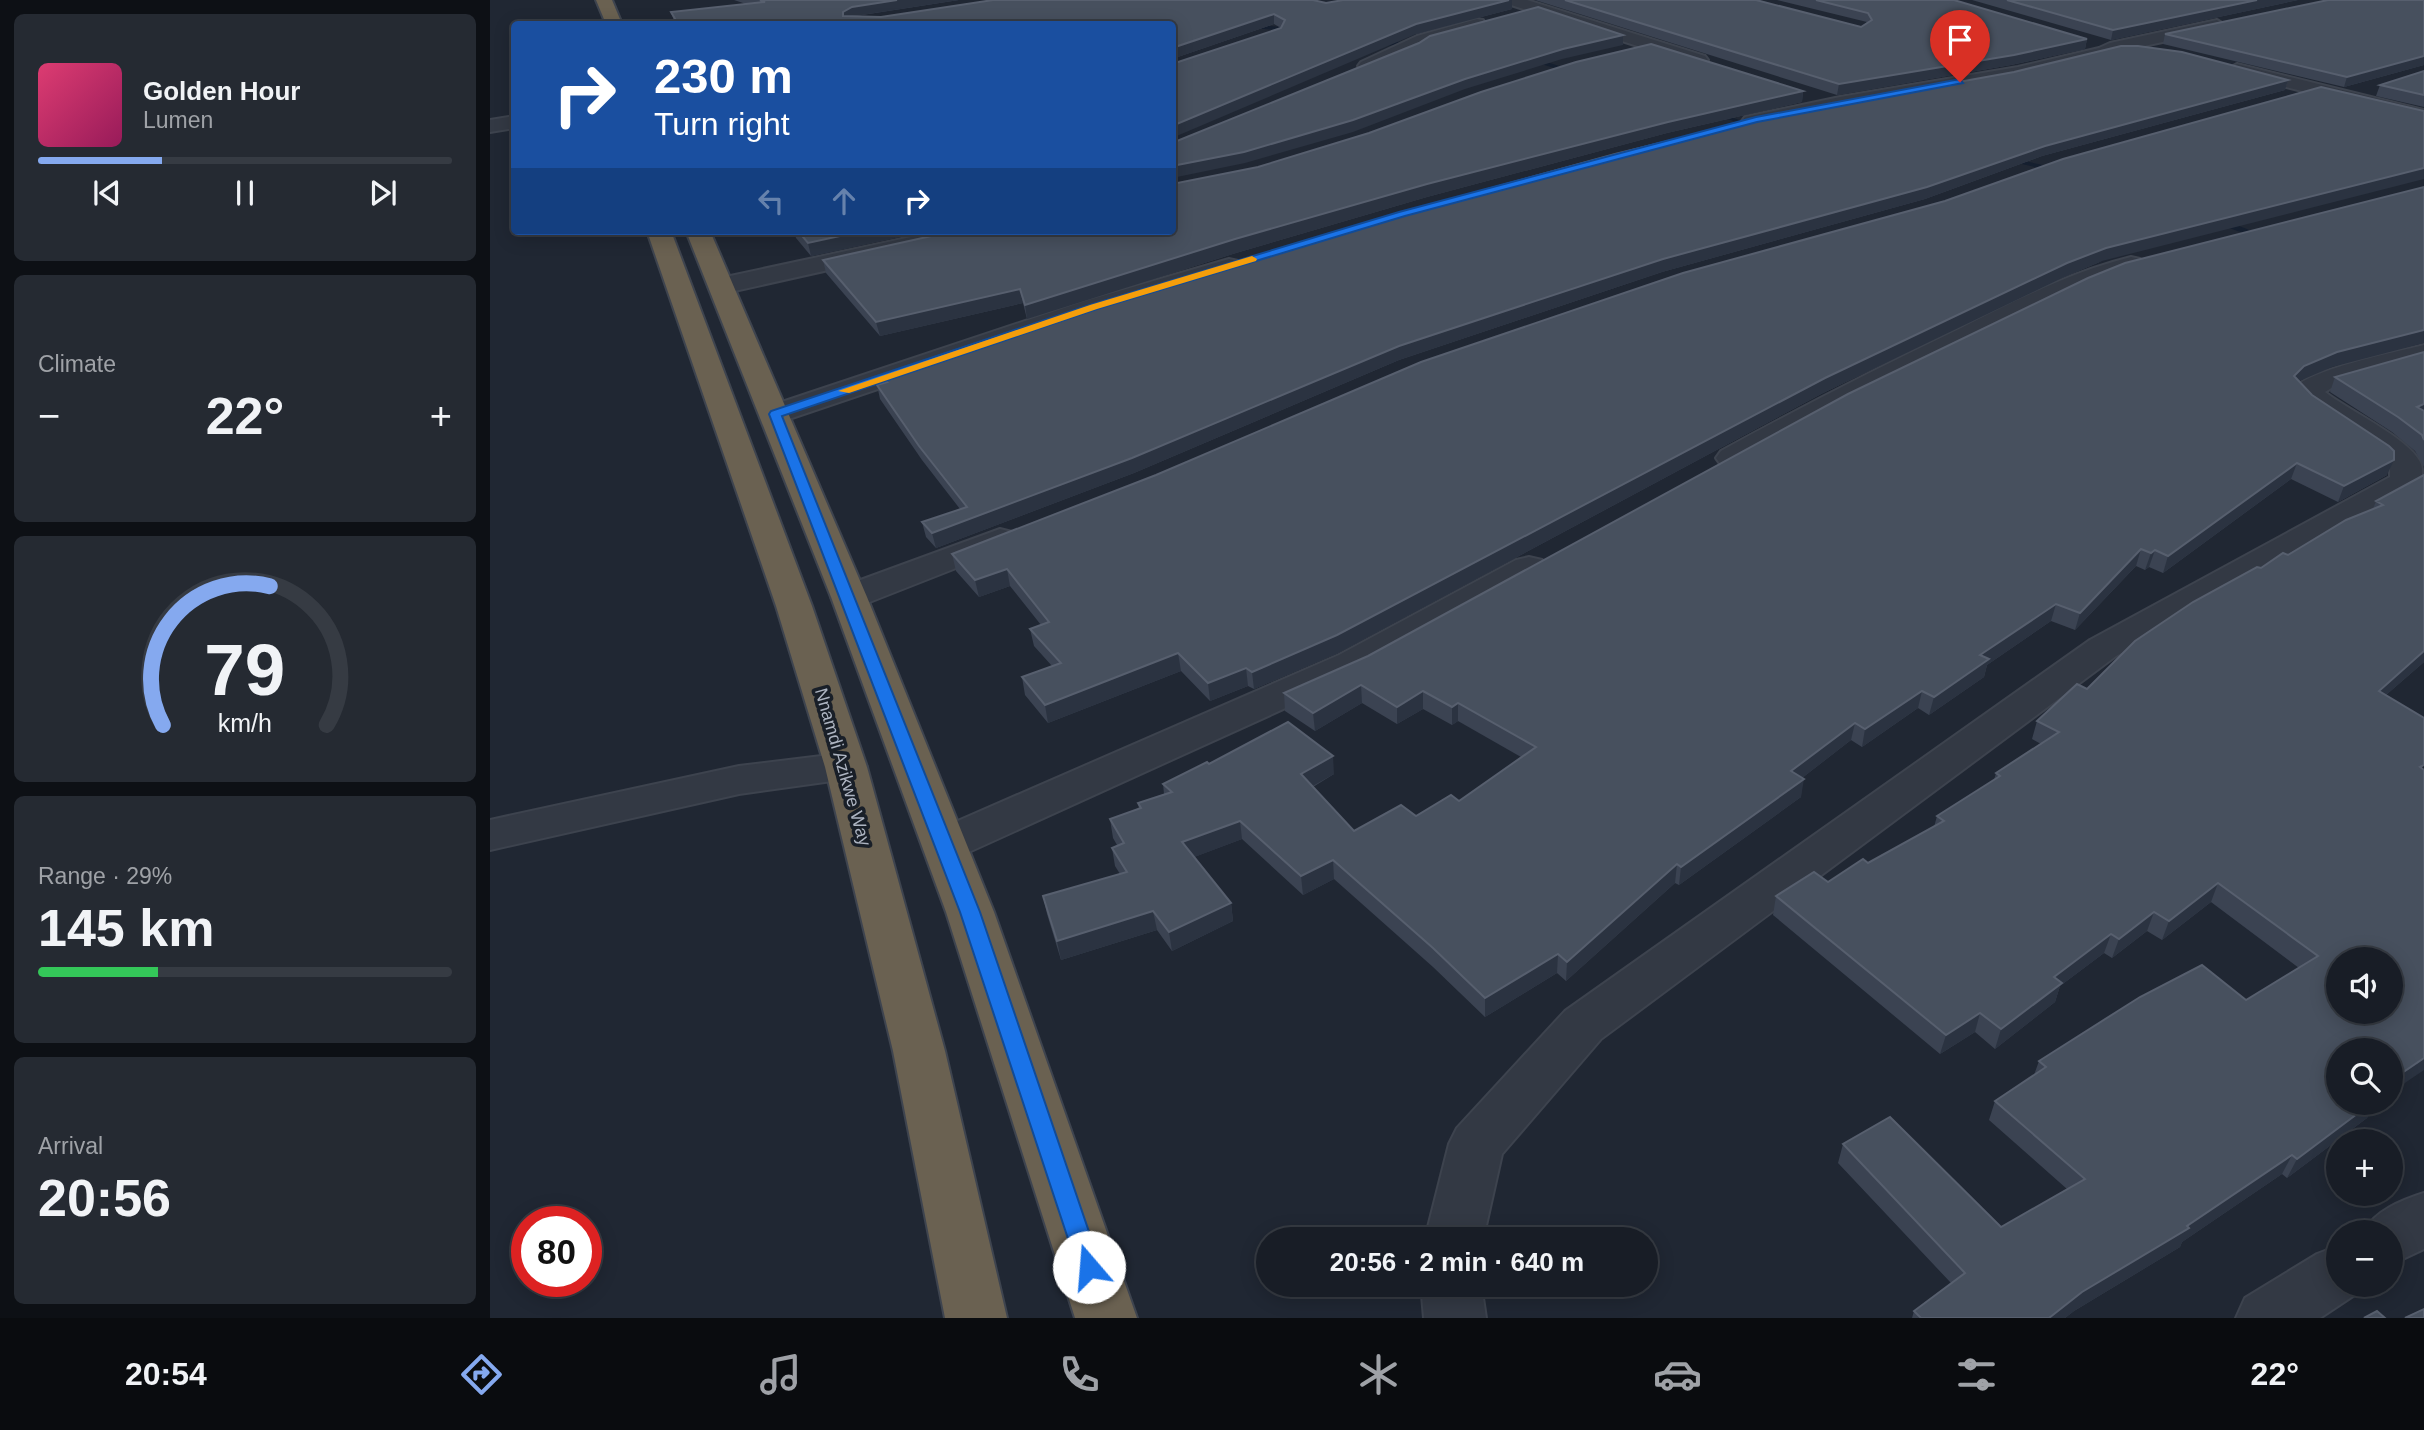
<!DOCTYPE html>
<html lang="en">
<head>
<meta charset="utf-8">
<style>
  :root { --surface:#181d26; --page:#252a32; --text:#f1f3f6; --muted:#9fa2a7; --line:#363b43; --accent:#85a9ef }
  body { margin:0; font-family:Arial,sans-serif; background:var(--page); color:var(--text); height:100vh; display:flex; flex-direction:column; font-size:26px; white-space:nowrap }
  * { box-sizing:border-box; margin:0 }
  p { font-size:23px; color:var(--muted) }
  .icon { flex:none; width:38px; height:38px; fill:none; stroke:currentColor; stroke-width:2; stroke-linecap:round; stroke-linejoin:round }
  .map { position:relative; flex:1; overflow:hidden }
  .sheet { display:flex; flex-direction:column; gap:14px; padding:14px; background:#0d1015; width:490px }
  .sheet>* { flex:none }
  .banner { position:absolute; left:21px; top:21px; width:665px; height:214px; border-radius:7px; box-shadow:0 4px 18px #0003,0 0 0 2px var(--line); background:#1a4fa0; color:#fff; overflow:hidden }
  .tools { position:absolute; left:1836px; top:947px; display:grid; gap:14px }
  .tools a { display:grid; place-items:center; width:77px; height:77px; border-radius:50%; background:var(--surface); box-shadow:0 4px 18px #0003,0 0 0 2px var(--line); font-size:35px }
  .speed { position:absolute; left:21px; top:1206px; display:flex; gap:14px; font-size:35px; font-weight:700; text-align:center }
  .speed>* { display:grid; place-content:center; width:91px; height:91px; border-radius:50%; background:var(--surface); box-shadow:0 4px 18px #0003,0 0 0 2px var(--line); line-height:1 }
  .speed .limit { border:10px solid #d22; background:#fff; color:#111 }
  .pin { position:absolute; display:grid; place-items:center; width:60px; height:60px; color:#fff; margin:-72px -30px; border-radius:50% 50% 50% 0; rotate:-45deg; box-shadow:0 0 7px #0007 }
  .pin .icon { rotate:45deg }
  .me { position:absolute; width:77px; margin:-38px; rotate:342deg; stroke-linejoin:round; filter:drop-shadow(0 0 5px #0008) }
  .turn { display:flex; align-items:center; gap:24px; height:147px; padding:0 28px; font-size:32px }
  .turn .icon { width:91px; height:91px; stroke-width:2.5 }
  .turn b { display:block; font-size:49px; line-height:60px }
  .lanes { display:flex; align-items:center; height:66px; padding:0 28px; background:#0003; justify-content:center; gap:35px; direction:ltr }
  .lanes .off { opacity:.35 }
  .big { font-size:52px; font-weight:700; line-height:1.1 }
  .sheet .widget { flex:1; display:flex; flex-direction:column; justify-content:center; gap:10px; min-width:0; padding:0 24px; border-radius:10px; background:var(--page) }
  .sheet .dial { align-items:center; gap:0 }
  .dial svg { height:182px; overflow:visible; fill:none; stroke:var(--line); stroke-width:7; stroke-linecap:round; text-anchor:middle }
  .dial text { fill:var(--text); stroke:none }
  .song { display:flex; align-items:center; gap:21px }
  .cover { width:84px; height:84px; border-radius:10px; background:linear-gradient(135deg,hsl(340 70% 55%),hsl(330 70% 35%)) }
  .played { height:7px; border-radius:4px; background:linear-gradient(90deg,var(--accent) 30%,var(--line) 30%) }
  .keys { display:flex; justify-content:space-around; direction:ltr }
  .heat { display:flex; justify-content:space-between; align-items:center; font-size:38px; direction:ltr }
  .charge { height:10px; border-radius:5px; background:linear-gradient(90deg,#34c759 29%,var(--line) 0) }
  .trip { position:absolute; left:766px; top:1227px; width:402px; height:70px; border-radius:35px; background:var(--surface); box-shadow:0 4px 18px #0003,0 0 0 2px var(--line); font-weight:700; line-height:70px; text-align:center }
  .dock { display:flex; height:112px; justify-content:space-around; align-items:center; background:#0a0c0f; color:var(--muted) }
  .dock .icon { width:49px; height:49px }
  .dock .active { color:var(--accent) }
  .dock b { font-size:32px; color:var(--text) }
  main { display:flex; flex:1; min-height:0 }
  .map>svg:first-child { display:block }
</style>
</head>
<body>
<main>
<section class="sheet">
<div class="widget">
<div class="song"><i class="cover"></i><div><b>Golden Hour</b><p>Lumen</p></div></div>
<div class="played"></div>
<div class="keys"><svg class="icon" aria-label="previous" viewBox="0 0 24 24"><path d="M18 5L8 12l10 7zM5 5v14"/></svg><svg class="icon" aria-label="pause" viewBox="0 0 24 24"><path d="M8 5v14M16 5v14"/></svg><svg class="icon" aria-label="next" viewBox="0 0 24 24"><path d="M6 5l10 7-10 7zM19 5v14"/></svg></div>
</div>
<div class="widget"><p>Climate</p>
<div class="heat"><a>−</a><b class="big">22°</b><a>+</a></div>
</div>
<div class="widget dial"><svg viewBox="0 0 100 80">
<path d="M14 69A42 42 0 1 1 86 69"/>
<path d="M14 69A42 42 0 0 1 61 8" stroke="#85a9ef"/>
<text x="50" y="56" font-size="32" font-weight="700">79</text>
<text x="50" y="72" font-size="11">km/h</text>
</svg></div>
<div class="widget"><p>Range · 29%</p><b class="big">145 km</b><div class="charge"></div></div>
<div class="widget"><p>Arrival</p><b class="big">20:56</b></div>
</section>
<div class="map">
<svg width="1934" height="1318" viewBox="0 0 1934 1318">
  <rect width="100%" height="100%" fill="#202733"/>
  <g fill="none" stroke-linecap="round" stroke-linejoin="round">
    <!-- stream -->
    <g fill="#151f2f" fill-rule="evenodd">
      <polygon points="757,24 802,28 805,30 802,32 755,27"/>
      <polygon points="883,42 926,42 929,44 926,46 885,45"/>
      <polygon points="1044,58 1085,71 1086,72 1083,74 1042,61"/>
      <polygon points="1227,113 1231,113 1270,128 1265,129 1227,115"/>
      <polygon points="1520,158 1567,168 1570,170 1567,172 1518,161 1517,160"/>
      <polygon points="1728,220 1734,220 1777,237 1770,239 1728,224"/>
    </g>
    <!-- street casing -->
    <g stroke="#3d434e" stroke-width="4">
      <g id="street">
        <polygon points="1013,0 1037,0 1215,56 1218,60 1215,64 1203,64 1015,3"/>
        <polygon points="987,19 993,20 995,24 993,28 939,44 883,70 871,70 868,66 871,62 927,36"/>
        <polygon points="1727,20 1735,25 1733,29 1626,52 1621,56 1528,78 1262,127 1255,125 1252,121 1255,117 1350,97 1528,67 1609,48 1620,43"/>
        <polygon points="1747,64 1934,110 1934,122 1741,73 1738,69"/>
        <polygon points="24,116 24,128 0,132 0,120"/>
        <polygon points="449,231 494,231 490,236 482,238 231,294 222,291 218,286 222,281 231,278"/>
        <path d="M1641,257L1650,259L1653,264L1650,269C1593,286 1542,313 1489,340C1409,380 1331,421 1253,465L1242,467L1231,465L1226,458L1231,451C1309,408 1388,368 1469,329C1525,301 1580,272 1641,257Z"/>
        <polygon points="739,259 748,261 751,266 748,271 613,313 296,420 285,423 274,420 270,414 274,408 595,301"/>
        <path d="M1934,345V362L1843,387L1835,392C1858,410 1918,438 1930,462C1934,470 1932,481 1927,488L1626,656L1111,1039L1012,1154L993,1239H935L959,1144L967,1128L1075,1011L1600,640L1900,477V466L1894,460L1818,408L1801,391C1816,370 1906,352 1934,345Z"/>
        <polygon points="510,529 522,532 527,539 522,546 372,605 359,608 346,605 341,597 346,589"/>
        <polygon points="1039,557 1052,560 1057,568 1052,576 877,671 470,856 454,860 438,856 432,845 438,834 849,655 1026,560"/>
        <polygon points="356,753 371,757 377,767 371,777 249,794 0,850 0,820 249,766"/>
        <path d="M1934,1193V1249L1900,1265V1232H1874C1884,1211 1912,1200 1934,1193Z"/>
        <polygon points="1848,1246 1848,1284 1873,1284 1869,1292 1830,1318 1746,1318 1755,1298 1827,1254"/>
        <polygon points="931,1284 991,1284 996,1318 934,1318"/>
      </g>
    </g>
    <!-- highway casing -->
    <g stroke="#3e444f" stroke-width="4">
      <g id="highway">
        <polygon points="106,0 122,0 132,24 116,24"/>
        <polygon points="157,231 181,231 322,606 377,767 455,1051 517,1318 455,1318 403,1051 335,767 286,606"/>
        <polygon points="196,231 220,231 377,597 504,912 647,1318 585,1318 456,912 341,597"/>
      </g>
    </g>
    <!-- street -->
    <use href="#street" fill="#333944" fill-rule="evenodd"/>
    <!-- highway -->
    <use href="#highway" fill="#6a6151" fill-rule="evenodd"/>
  </g>
  <!-- wall -->
  <g fill="#3b4352">
    <polygon points="244,0 469,0 366,16 391,17 836,3 853,0 1022,0 1022,9 926,34 791,28 784,24 682,59 682,24 185,24 181,12 256,4"/>
    <polygon points="1045,0 1266,0 1371,27 1377,22 1287,0 1464,0 1597,39 1595,49 1521,65 1347,95"/>
    <polygon points="1482,0 1808,0 1621,40"/>
    <polygon points="1934,0 1934,65 1854,87 1673,44 1675,34"/>
    <polygon points="1934,71 1934,107 1886,96 1890,85"/>
    <polygon points="1798,80 1795,90 1552,156 1435,199 1172,272 909,360 644,473 446,548 436,537 432,522 470,509 432,460 390,399 387,385 393,383 392,378"/>
    <polygon points="1313,91 1312,102 1177,133 937,197 746,253 537,319 533,303 390,336 336,273 333,260"/>
    <polygon points="304,231 437,231 321,256 306,238"/>
    <polygon points="1612,261 1574,277 1333,393 848,653 764,689 758,686 720,701 691,671 558,723 535,695 532,677 562,666 544,646 540,629 551,625 520,586 489,597 466,571 462,554"/>
    <polygon points="1934,352 1934,467 1925,451 1902,432 1840,392 1845,377"/>
    <polygon points="1842,367 1808,381 1897,475 1848,502 1801,479 1673,573 1659,567 1655,570 1646,566 1585,630 1561,621 1497,665 1494,677 1439,715 1428,708 1372,747 1361,740 1312,778 1311,797 1189,885 1185,883 1076,981 1067,973 995,1017 943,967 844,879 813,895 752,839 704,857 741,903 743,921 682,951 667,930 571,960 557,914 553,896 630,874 625,866 622,848 627,845 623,838 620,819 649,809 648,803 674,794 673,784 719,764 844,774 823,787 864,831 926,816 969,801 1031,757 968,721 962,725 933,709 907,724 872,703 825,731 795,711 794,693"/>
    <polygon points="1934,475 1934,662 1896,695 1885,1103 1877,1118 1797,1178 1792,1174 1692,1242 1690,1247 1584,1311 1575,1318 1422,1318 1424,1311 1461,1283 1348,1163 1353,1144 1511,1227 1577,1189 1499,1120 1505,1101 1544,1075 1549,1061 1756,1000 1809,968 1721,902 1672,940 1657,931 1622,958 1614,953 1570,986 1565,1002 1505,1049 1485,1032 1450,1054 1283,915 1286,896 1338,882 1378,863 1444,827 1447,816 1504,780 1506,773 1551,744 1542,739 1547,721 1597,689 1771,568 1883,509 1886,501"/>
  </g>
  <!-- shaded-wall -->
  <g fill="#2b3341">
    <polygon points="407,0 469,0 365,16 353,16 353,12 362,7"/>
    <polygon points="1018,0 1022,0 1022,9 926,34 682,138 682,126 926,24"/>
    <polygon points="1767,0 1808,0 1621,40 1623,30"/>
    <polygon points="784,14 784,24 682,59 682,48"/>
    <polygon points="1133,35 1133,45 1072,59 975,89 863,132 755,163 682,178 682,166 1073,49"/>
    <polygon points="1597,39 1595,49 1521,65 1347,95 1349,84"/>
    <polygon points="1934,56 1934,65 1854,87 1857,77"/>
    <polygon points="1798,80 1795,90 1552,156 1435,199 1172,272 909,360 644,473 446,548 442,533 909,346 1173,259 1555,146"/>
    <polygon points="1313,91 1312,102 1177,133 937,197 746,253 537,319 535,305 745,239 937,184 1178,122"/>
    <polygon points="1934,168 1934,179 1612,261 1574,277 1333,393 848,653 764,689 762,672 1335,378 1577,263 1616,248"/>
    <polygon points="373,231 437,231 321,256 318,243"/>
    <polygon points="530,289 533,303 390,336 386,322"/>
    <polygon points="1934,330 1934,343 1842,367 1809,381 1804,376 1814,366 1847,352"/>
    <polygon points="1934,404 1934,417 1927,407"/>
    <polygon points="1904,460 1897,475 1848,502 1854,486"/>
    <polygon points="1807,463 1801,479 1673,573 1678,556"/>
    <polygon points="1651,549 1646,566 1585,630 1590,613"/>
    <polygon points="1665,550 1659,567 1655,570 1661,553"/>
    <polygon points="517,569 520,586 489,597 485,580"/>
    <polygon points="1566,604 1561,621 1497,665 1494,677 1439,715 1444,697 1490,655"/>
    <polygon points="1934,651 1934,662 1881,708 1889,691"/>
    <polygon points="688,653 691,671 558,723 555,705"/>
    <polygon points="756,668 758,686 720,701 718,683"/>
    <polygon points="871,685 872,703 825,731 823,713"/>
    <polygon points="933,691 933,709 907,724 907,707"/>
    <polygon points="1432,691 1428,708 1372,747 1375,729"/>
    <polygon points="968,703 968,721 962,725 962,707"/>
    <polygon points="1365,723 1361,740 1298,789 1301,771"/>
    <polygon points="843,756 844,774 812,792 811,774"/>
    <polygon points="1314,779 1311,797 1189,885 1191,867"/>
    <polygon points="750,821 752,839 694,861 692,842"/>
    <polygon points="843,860 844,879 813,895 811,876"/>
    <polygon points="1187,864 1185,883 1076,981 1077,962"/>
    <polygon points="1728,883 1721,902 1672,940 1679,921"/>
    <polygon points="741,903 743,921 682,951 679,932"/>
    <polygon points="663,911 667,930 571,960 567,941"/>
    <polygon points="1664,912 1657,931 1622,958 1629,939"/>
    <polygon points="1621,934 1614,953 1570,986 1565,1002 1505,1049 1511,1029 1564,977"/>
    <polygon points="1068,954 1067,973 995,1017 995,998"/>
    <polygon points="1490,1013 1485,1032 1450,1054 1456,1035"/>
    <polygon points="1934,1058 1934,1070 1900,1093 1900,1081"/>
    <polygon points="1876,1102 1886,1102 1877,1118 1797,1178 1807,1159"/>
    <polygon points="1802,1155 1792,1174 1692,1242 1690,1247 1584,1311 1575,1318 1559,1318 1592,1292 1697,1226"/>
  </g>
  <!-- building -->
  <g fill="#47505e" stroke="#575f6e" stroke-width="2" fill-rule="evenodd">
    <polygon points="270,0 407,0 362,7 353,12 353,16 391,17 503,0 823,0 836,3 853,0 1019,0 926,24 682,126 682,64 791,28 795,20 784,14 682,48 682,24 188,24 181,12 275,2"/>
    <polygon points="1075,0 1266,0 1371,27 1382,20 1378,13 1326,0 1464,0 1597,39 1524,55 1349,84"/>
    <polygon points="1517,0 1767,0 1623,30"/>
    <polygon points="1838,0 1934,0 1934,56 1857,77 1675,34"/>
    <polygon points="1048,7 1133,35 1073,49 975,79 863,120 754,152 682,166 682,143 929,43 940,36"/>
    <polygon points="1161,44 1313,91 1178,122 937,184 745,239 535,305 530,289 386,322 333,260 464,231 682,231 682,184 768,167 879,133 991,92 1086,62"/>
    <polygon points="1631,46 1648,46 1692,52 1798,80 1555,146 1437,187 1173,259 909,346 642,458 442,533 432,522 477,507 429,446 387,385 397,382 392,378 542,330 541,327 885,220 1125,154 1280,116 1524,72"/>
    <polygon points="1934,71 1934,95 1890,85"/>
    <polygon points="1831,87 1934,111 1934,168 1616,248 1577,263 1335,378 847,635 762,672 756,668 718,683 688,653 555,705 532,677 571,663 540,629 559,622 517,569 485,580 462,554 666,475 931,362 1193,273 1455,201 1573,159"/>
    <polygon points="1934,187 1934,330 1847,352 1814,366 1804,376 1822,395 1899,446 1904,451 1904,460 1854,486 1807,463 1678,556 1665,550 1661,553 1651,549 1590,613 1566,604 1490,655 1499,659 1444,697 1432,691 1375,729 1365,723 1301,771 1314,779 1191,867 1187,864 1077,962 1068,954 995,998 943,948 843,860 811,876 750,821 692,842 741,903 679,932 663,911 567,941 553,896 637,872 622,848 634,843 620,819 651,808 648,803 682,792 673,784 717,762 719,764 798,722 843,756 811,774 864,831 911,805 926,816 961,795 969,801 1046,747 968,703 962,707 933,691 907,707 871,685 823,713 794,693 878,656 1358,394 1598,278 1635,263"/>
    <polygon points="308,231 373,231 318,243"/>
    <polygon points="1934,352 1934,404 1927,407 1934,411 1934,440 1932,435 1908,417 1845,377"/>
    <path d="M1934,475V651L1889,691L1934,718V765L1930,767L1934,770V1058L1900,1081V1050H1848V1102H1883L1807,1159L1802,1155L1697,1226L1699,1228L1592,1292L1559,1318H1431L1424,1311L1475,1273L1353,1144L1400,1117L1511,1227L1595,1179L1505,1101L1556,1067L1549,1061L1650,997L1712,965L1756,1000L1828,956L1728,883L1679,921L1664,912L1629,939L1621,934L1564,977L1572,983L1511,1029L1490,1013L1456,1035L1286,896L1324,872L1338,882L1373,859L1378,863L1454,821L1447,816L1510,776L1506,773L1569,732L1547,721L1587,684L1597,689L1645,641L1703,602L1767,567L1771,568L1793,553L1798,555L1856,520L1893,505L1886,501ZM1848,959H1900V1012H1848Z"/>
    <polygon points="1934,1309 1934,1318 1915,1318"/>
    <polygon points="1887,1311 1895,1318 1874,1318"/>
  </g>
  <!-- route -->
  <polygon fill="#1a73e8" stroke="#114b97" stroke-width="2" points="1470,79 1473,83 1267,122 915,216 607,309 292,416 490,912 611,1267 608,1275 599,1278 590,1275 470,912 279,414 281,411 600,305 909,212 1266,117"/>
  <!-- slow -->
  <polygon fill="#f59e0b" points="762,256 767,259 766,261 607,309 359,393 348,391 600,305"/>
  <g text-anchor="middle" stroke-width="7" stroke-linejoin="round" paint-order="stroke">
    <!-- street labels -->
    <g font-size="18" fill="#adb4c1" stroke="#191f28">
      <text transform="translate(353 767) rotate(74)" y="6">Nnamdi Azikwe Way</text>
    </g>
  </g>
</svg>
<div class="tools">
<a><svg class="icon" aria-label="sound" viewBox="0 0 24 24"><path d="M4 9h4l5-4v14l-5-4H4zM17 9q2 3 0 6"/></svg></a>
<a><svg class="icon" aria-label="search" viewBox="0 0 24 24"><circle cx="10" cy="10" r="6"/><path d="M15 15l6 6"/></svg></a>
<a>+</a>
<a>−</a>
</div>
<div class="speed"><div class="limit">80</div></div>
<div class="pin" style="left:1470px;top:82px;background:#d93025"><svg class="icon" aria-label="arrive" viewBox="0 0 24 24"><path d="M6 21V4h12l-3 4 3 4H6"/></svg></div>
<svg class="me" style="left:599px;top:1267px" viewBox="-20 -20 40 40"><circle r="19" fill="#fff"/><path d="M0-13L10 11 0 6-10 11z" fill="#1a73e8"/></svg>
<div class="trip">20:56 · 2 min · 640 m</div>
<div class="banner">
<div class="turn"><svg class="icon" aria-label="right" viewBox="0 0 24 24"><path d="M7 20v-9h11M14 6l5 5-5 5"/></svg><div><b>230 m</b>Turn right</div></div>
<div class="lanes"><svg class="icon off" aria-label="left" viewBox="0 0 24 24"><path d="M17 20v-9H6M10 6l-5 5 5 5"/></svg><svg class="icon off" aria-label="ahead" viewBox="0 0 24 24"><path d="M12 20V5M6 11l6-6 6 6"/></svg><svg class="icon" aria-label="right" viewBox="0 0 24 24"><path d="M7 20v-9h11M14 6l5 5-5 5"/></svg></div>
</div>
</div>
</main>
<nav class="dock">
<b>20:54</b>
<svg class="icon active" aria-label="directions" viewBox="0 0 24 24"><path d="M12 3l9 9-9 9-9-9zM9 14v-3h6M13 9l2 2-2 2"/></svg>
<svg class="icon" aria-label="music" viewBox="0 0 24 24"><path d="M9 18V5l10-2v13"/><circle cx="6" cy="18" r="3"/><circle cx="16" cy="16" r="3"/></svg>
<svg class="icon" aria-label="phone" viewBox="0 0 24 24"><path d="M5 4h4l2 5-3 2q2 4 5 5l2-3 5 2v4C11 20 4 13 5 4z"/></svg>
<svg class="icon" aria-label="climate" viewBox="0 0 24 24"><path d="M12 3v18M4 7l16 10M4 17L20 7"/></svg>
<svg class="icon" aria-label="car" viewBox="0 0 24 24"><path d="M5 17H2v-5l4-1 3-4h7l3 4 3 1v5h-3M9 17h6M6 11h13"/><circle cx="7" cy="17" r="2"/><circle cx="17" cy="17" r="2"/></svg>
<svg class="icon" aria-label="filters" viewBox="0 0 24 24"><path d="M4 7h16M4 17h16"/><circle cx="9" cy="7" r="2"/><circle cx="15" cy="17" r="2"/></svg>
<b>22°</b>
</nav>
</body>
</html>
